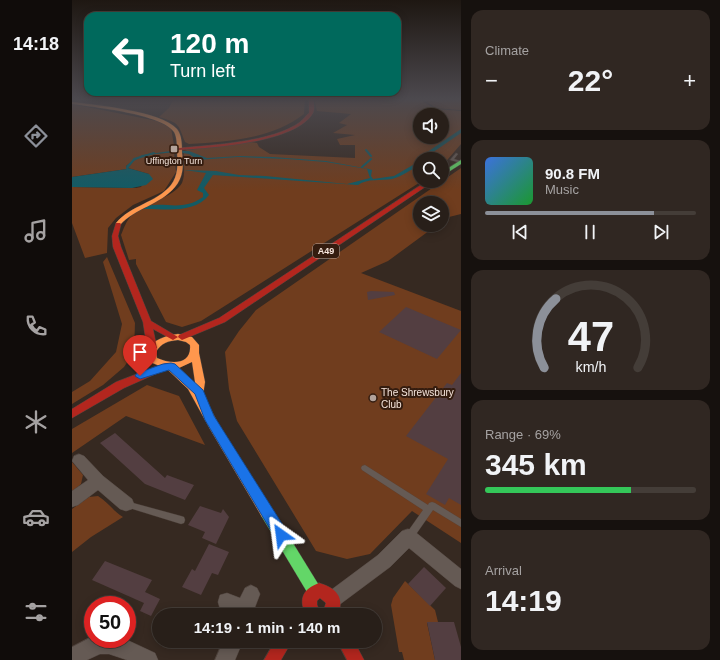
<!DOCTYPE html>
<html lang="en">
<head>
<meta charset="utf-8">
<style>
  :root { --surface:#281f19; --page:#302722; --text:#f1f3f6; --muted:#a5a2a2; --line:#443d38; --accent:#8c9099 }
  body { margin:0; font-family:Helvetica,sans-serif; background:var(--page); color:var(--text); height:100vh; display:flex; flex-direction:column; font-size:15px; white-space:nowrap }
  * { box-sizing:border-box; margin:0 }
  p { font-size:13px; color:var(--muted) }
  .icon { flex:none; width:22px; height:22px; fill:none; stroke:currentColor; stroke-width:2; stroke-linecap:round; stroke-linejoin:round }
  .map { position:relative; flex:1; overflow:hidden }
  .panel { display:flex; flex-direction:column; gap:10px; padding:10px; background:#16110e; width:259px }
  .panel>* { flex:none }
  .banner { position:absolute; left:12px; top:12px; width:317px; height:84px; border-radius:12px; box-shadow:0 2px 10px #0003,0 0 0 1px var(--line); background:#00695c; color:#fff; overflow:hidden }
  .tools { position:absolute; left:341px; top:108px; display:grid; gap:8px }
  .tools a { display:grid; place-items:center; width:36px; height:36px; border-radius:50%; background:var(--surface); box-shadow:0 2px 10px #0003,0 0 0 1px var(--line); font-size:20px }
  .speed { position:absolute; left:12px; top:596px; display:flex; gap:8px; font-size:20px; font-weight:700; text-align:center }
  .speed>* { display:grid; place-content:center; width:52px; height:52px; border-radius:50%; background:var(--surface); box-shadow:0 2px 10px #0003,0 0 0 1px var(--line); line-height:1 }
  .speed .limit { border:6px solid #d22; background:#fff; color:#111 }
  .pin { position:absolute; display:grid; place-items:center; width:34px; height:34px; color:#fff; margin:-41px -17px; border-radius:50% 50% 50% 0; rotate:-45deg; box-shadow:0 0 4px #0007 }
  .pin .icon { rotate:45deg }
  .me { position:absolute; width:44px; margin:-22px; rotate:329deg; stroke-linejoin:round; filter:drop-shadow(0 0 3px #0008) }
  .turn { display:flex; align-items:center; gap:14px; height:84px; padding:0 20px; font-size:18px }
  .turn .icon { width:52px; height:52px; stroke-width:2.5 }
  .turn b { display:block; font-size:28px; line-height:34px }
  .big { font-size:30px; font-weight:800; line-height:1.1 }
  .panel .card { flex:1; display:flex; flex-direction:column; justify-content:center; gap:6px; min-width:0; padding:0 14px; border-radius:12px; background:var(--page) }
  .panel .dial { align-items:center; gap:0 }
  .dial svg { height:104px; overflow:visible; fill:none; stroke:var(--line); stroke-width:7; stroke-linecap:round; text-anchor:middle }
  .dial text { fill:var(--text); stroke:none }
  .song { display:flex; align-items:center; gap:12px }
  .cover { width:48px; height:48px; border-radius:6px; background:linear-gradient(135deg,hsl(220 70% 55%),hsl(130 70% 35%)) }
  .played { height:4px; border-radius:2px; background:linear-gradient(90deg,var(--accent) 80%,var(--line) 80%) }
  .keys { display:flex; justify-content:space-around; direction:ltr }
  .heat { display:flex; justify-content:space-between; align-items:center; font-size:22px; direction:ltr }
  .charge { height:6px; border-radius:3px; background:linear-gradient(90deg,#34c759 69%,var(--line) 0) }
  .trip { position:absolute; left:80px; top:608px; width:230px; height:40px; border-radius:20px; background:var(--surface); box-shadow:0 2px 10px #0003,0 0 0 1px var(--line); font-weight:800; line-height:40px; text-align:center }
  main { display:flex; flex:1; min-height:0 }
  .dock { display:flex; flex-direction:column; width:72px; justify-content:space-around; align-items:center; background:#100c0a; color:var(--muted) }
  .dock .icon { width:28px; height:28px }
  .dock .on { color:var(--accent) }
  .dock b { font-size:18px; color:var(--text) }
  .map>svg:first-child { display:block }
</style>
</head>
<body>
<main>
<nav class="dock">
<b>14:18</b>
<svg class="icon on" aria-label="directions" viewBox="0 0 24 24"><path d="M12 3l9 9-9 9-9-9zM9 14v-3h6M13 9l2 2-2 2"/></svg>
<svg class="icon" aria-label="music" viewBox="0 0 24 24"><path d="M9 18V5l10-2v13"/><circle cx="6" cy="18" r="3"/><circle cx="16" cy="16" r="3"/></svg>
<svg class="icon" aria-label="phone" viewBox="0 0 24 24"><path d="M5 4h4l2 5-3 2q2 4 5 5l2-3 5 2v4C11 20 4 13 5 4z"/></svg>
<svg class="icon" aria-label="climate" viewBox="0 0 24 24"><path d="M12 3v18M4 7l16 10M4 17L20 7"/></svg>
<svg class="icon" aria-label="car" viewBox="0 0 24 24"><path d="M5 17H2v-5l4-1 3-4h7l3 4 3 1v5h-3M9 17h6M6 11h13"/><circle cx="7" cy="17" r="2"/><circle cx="17" cy="17" r="2"/></svg>
<svg class="icon" aria-label="filters" viewBox="0 0 24 24"><path d="M4 7h16M4 17h16"/><circle cx="9" cy="7" r="2"/><circle cx="15" cy="17" r="2"/></svg>
</nav>
<div class="map">
<svg width="389" height="660" viewBox="0 0 389 660">
  <rect width="100%" height="100%" fill="#362921"/>
  <!-- green -->
  <g fill="#703d1e" fill-rule="evenodd">
    <path d="M102,98H233L232,114C200,139 156,142 117,144L113,142C106,123 107,123 87,117L97,108Z"/>
    <path d="M242,98H349V100L363,109L389,111V144L370,166V159H348V181H350L129,321L110,327L94,322L64,264V259L57,260L49,235C52,228 54,221 60,215C72,203 101,198 110,183C114,174 111,161 112,151L115,150L179,142L185,143L187,147L198,154L283,158V145H268L265,139L283,135L261,133L275,125L267,123L279,114L245,111ZM348,115H370V137H348Z"/>
    <polygon points="353,98 389,98 389,110 364,108 352,100"/>
    <polygon points="0,104 85,121 99,128 103,151 75,155 102,152 104,172 92,191 61,205 44,218 36,228 35,253 13,258 0,223 0,187 64,188 69,187 77,174 56,168 63,159 54,166 55,169 0,177"/>
    <polygon points="389,168 389,214 377,217 370,222 370,203 348,203 348,225 365,225 316,261 289,273 389,311 389,543 340,511 298,554 275,559 244,551 165,421 157,389 153,352 167,331 184,310"/>
    <polygon points="35,257 63,323 62,352 52,367 31,385 0,404 0,392 18,381 44,352 50,324 31,262"/>
    <polygon points="75,385 107,396 133,445 54,416 0,453 0,429"/>
    <polygon points="0,462 11,475 9,484 0,492"/>
    <path d="M26,496C36,502 41,511 51,517L19,537L0,552V509L17,497Z"/>
    <polygon points="333,581 363,610 366,622 355,623 363,660 332,660 330,652 327,652 319,605 321,598"/>
  </g>
  <!-- water -->
  <path fill="#125b65" d="M389,129V133L351,159H348V165C338,170 331,176 320,179C308,181 296,178 286,185L141,175L132,188L137,195C121,215 92,208 69,209C87,198 108,214 131,197V193L125,190L134,173L112,170L144,171L167,175L193,176L275,184L298,178L295,169L254,162L215,159L166,157L126,160L117,154L104,152L73,155L62,161L56,168L77,174L81,179L74,185L60,188L0,187V177L55,169L54,166L60,161L70,155L98,151H117L135,158L168,156L201,157L254,161L297,169L300,170L299,176L301,179L322,176L346,162L348,157Z"/>
  <g fill="none" stroke-linecap="round" stroke-linejoin="round">
    <!-- stream -->
    <g stroke="#125b65" stroke-width="2">
      <polyline points="294,150 299,156"/>
      <polyline points="290,167 299,159"/>
      <polyline points="55,168 62,159 82,153"/>
    </g>
  </g>
  <!-- building -->
  <g fill="#533e41">
    <polygon points="299,291 322,292 323,295 296,300 295,292"/>
    <polygon points="334,307 389,330 365,359 307,332"/>
    <polygon points="389,373 389,505 377,498 373,505 354,494 376,459 334,436 375,383 380,385"/>
    <polygon points="43,433 93,478 95,475 122,485 113,500 73,484 28,443"/>
    <polygon points="128,506 149,513 151,509 157,517 144,544 130,538 133,532 116,525"/>
    <polygon points="137,544 157,552 146,575 140,573 129,595 110,587 120,569 123,571"/>
    <polygon points="33,561 80,580 73,592 88,599 79,616 68,611 72,603 20,580"/>
    <polygon points="352,567 374,588 358,606 336,584"/>
    <polygon points="355,622 382,622 389,647 389,660 363,660"/>
  </g>
  <g fill="none" stroke-linecap="round" stroke-linejoin="round">
    <!-- lane casing -->
    <g stroke="#50443e" stroke-width="0.5">
      <g id="lane">
        <polygon points="384,153 386,154 382,159 389,161 389,163 378,160"/>
        <polygon points="293,465 356,505 357,503 360,502 363,503 389,519 389,527 361,510 340,540 337,541 334,540 333,537 334,534 351,510 290,470 289,468 290,466"/>
        <polygon points="54,501 109,516 112,517 113,520 112,523 109,524 54,507 51,506 50,504 51,502"/>
      </g>
    </g>
    <!-- street casing -->
    <g stroke="#50443e" stroke-width="1">
      <g id="street">
        <polygon points="7,454 12,456 31,476 60,499 62,504 60,509 54,511 48,509 26,490 6,505 0,507 0,491 16,480 0,461 2,456"/>
        <polygon points="336,529 342,531 389,569 389,589 383,586 337,548 318,567 267,605 261,608 255,605 252,599 255,593 306,555 330,531"/>
        <polygon points="179,585 185,588 188,594 180,615 162,615 148,609 146,602 148,595 155,593 168,598 173,588"/>
        <polygon points="21,636 21,639 53,639 83,653 86,660 55,660 37,654 28,654 15,660 0,660 0,647"/>
        <polygon points="151,641 171,641 163,660 143,660"/>
      </g>
    </g>
    <!-- fast casing -->
    <g stroke="#50443e" stroke-width="1">
      <g id="fast">
        <polygon points="389,160 389,164 370,176 370,172"/>
        <polygon points="195,507 200,509 248,587 250,592 248,597 243,599 238,597 190,517 188,513 190,509"/>
      </g>
    </g>
    <!-- slow casing -->
    <g stroke="#50443e" stroke-width="1">
      <g id="slow">
        <path d="M0,102C24,105 89,111 105,129C110,135 110,145 110,153C112,165 111,178 103,187C88,205 63,208 48,225H44V223C59,205 84,203 99,185C106,176 106,164 105,153C105,146 105,137 102,132C90,114 21,107 0,104Z"/>
        <path d="M106,334L120,337L127,345V353L133,382L131,395L146,423L200,509L202,513L200,517L195,519L190,517L138,429L116,389L95,369L78,362L74,352C82,339 92,336 106,334ZM106,340L114,342L118,345C120,366 98,364 85,358L84,352C89,343 96,341 106,340ZM120,362L123,382V383L107,368Z"/>
      </g>
    </g>
    <!-- jam casing -->
    <g stroke="#50443e" stroke-width="1">
      <g id="jam">
        <path d="M237,98H241C242,103 243,109 241,113C224,143 138,148 107,150L105,149L107,148C140,145 201,142 228,122C232,119 234,115 237,113Z"/>
        <polygon points="355,181 362,181 153,322 110,340 106,337 101,340 81,329 85,348 80,351 75,348 71,322 41,247 40,236 44,223 48,223 49,224 46,236 49,247 79,321 106,337 107,335 147,318"/>
        <polygon points="94,363 97,364 99,366 97,368 52,388 0,418 0,409 44,382"/>
        <path d="M247,583C264,588 273,597 266,615H234C226,599 231,589 247,583ZM248,598L254,603L250,615L245,605V601Z"/>
        <polygon points="203,641 220,641 209,660 192,660"/>
        <polygon points="265,641 282,641 292,660 275,660"/>
      </g>
    </g>
    <!-- lane -->
    <use href="#lane" fill="#655a54" fill-rule="evenodd"/>
    <!-- street -->
    <use href="#street" fill="#655a54" fill-rule="evenodd"/>
    <!-- fast -->
    <use href="#fast" fill="#63d668" fill-rule="evenodd"/>
    <!-- slow -->
    <use href="#slow" fill="#ff974d" fill-rule="evenodd"/>
    <!-- jam -->
    <use href="#jam" fill="#b3261e" fill-rule="evenodd"/>
  </g>
  <!-- sky -->
  <linearGradient id="sky" x2="0" y2="1"><stop stop-color="#1e1712"/><stop offset="0.52" stop-color="#4c494e"/><stop offset="1" stop-color="#4c494e" stop-opacity="0"/></linearGradient>
  <rect width="389" height="190" fill="url(#sky)"/>
  <!-- route -->
  <polygon fill="#1a73e8" stroke="#114b97" points="99,363 103,364 131,390 142,416 214,530 216,535 214,539 209,541 204,539 133,420 123,394 97,370 68,379 63,376 65,373 91,364"/>
  <!-- markers -->
  <g fill="#b3a39b" stroke="#341c0f" stroke-width="1.5">
    <rect x="98" y="145" width="8" height="8" rx="2"/>
    <circle cx="301" cy="398" r="4"/>
  </g>
  <g text-anchor="middle" stroke-width="4" stroke-linejoin="round" paint-order="stroke">
    <!-- far-poi labels -->
    <g font-size="9" fill="#f6e5dc" stroke="#341c0f">
      <text x="102" y="164">Uffington Turn</text>
    </g>
    <!-- shield labels -->
    <rect fill="#341c0f" stroke="#bca99e" stroke-width="1" x="241" y="244" width="26" height="14" rx="3"/>
    <g font-size="9" font-weight="bold" fill="#f6e5dc">
      <text x="254" y="254">A49</text>
    </g>
    <!-- poi labels -->
    <g font-size="10" fill="#f6e5dc" stroke="#341c0f" text-anchor="start">
      <text x="309" y="396">The Shrewsbury<tspan x="309" dy="12">Club</tspan></text>
    </g>
  </g>
</svg>
<div class="tools">
<a><svg class="icon" aria-label="sound" viewBox="0 0 24 24"><path d="M4 9h4l5-4v14l-5-4H4zM17 9q2 3 0 6"/></svg></a>
<a><svg class="icon" aria-label="search" viewBox="0 0 24 24"><circle cx="10" cy="10" r="6"/><path d="M15 15l6 6"/></svg></a>
<a><svg class="icon" aria-label="layers" viewBox="0 0 24 24"><path d="M12 4l9 5-9 5-9-5zM3 14l9 5 9-5"/></svg></a>
</div>
<div class="speed"><div class="limit">50</div></div>
<div class="pin" style="left:68px;top:376px;background:#d93025"><svg class="icon" aria-label="arrive" viewBox="0 0 24 24"><path d="M6 21V4h12l-3 4 3 4H6"/></svg></div>
<svg class="me" style="left:209px;top:535px" viewBox="-20 -20 40 40"><path d="M0-17L14 15 0 8-14 15z" fill="#1a73e8" stroke="#fff" stroke-width="4"/></svg>
<div class="trip">14:19 · 1 min · 140 m</div>
<div class="banner">
<div class="turn"><svg class="icon" aria-label="left" viewBox="0 0 24 24"><path d="M17 20v-9H6M10 6l-5 5 5 5"/></svg><div><b>120 m</b>Turn left</div></div>
</div>
</div>
<section class="panel">
<div class="card"><p>Climate</p>
<div class="heat"><a>−</a><b class="big">22°</b><a>+</a></div>
</div>
<div class="card">
<div class="song"><i class="cover"></i><div><b>90.8 FM</b><p>Music</p></div></div>
<div class="played"></div>
<div class="keys"><svg class="icon" aria-label="previous" viewBox="0 0 24 24"><path d="M18 5L8 12l10 7zM5 5v14"/></svg><svg class="icon" aria-label="pause" viewBox="0 0 24 24"><path d="M8 5v14M16 5v14"/></svg><svg class="icon" aria-label="next" viewBox="0 0 24 24"><path d="M6 5l10 7-10 7zM19 5v14"/></svg></div>
</div>
<div class="card dial"><svg viewBox="0 0 100 80">
<path d="M14 69A42 42 0 1 1 86 69"/>
<path d="M14 69A42 42 0 0 1 23 16" stroke="#8c9099"/>
<text x="50" y="56" font-size="32" font-weight="700">47</text>
<text x="50" y="72" font-size="11">km/h</text>
</svg></div>
<div class="card"><p>Range · 69%</p><b class="big">345 km</b><div class="charge"></div></div>
<div class="card"><p>Arrival</p><b class="big">14:19</b></div>
</section>
</main>
</body>
</html>
